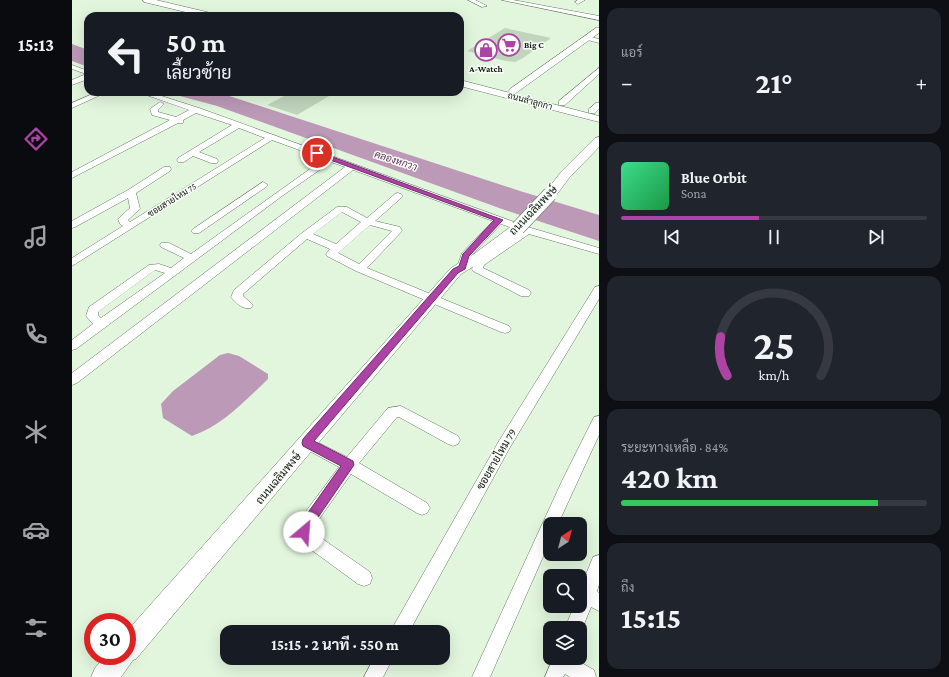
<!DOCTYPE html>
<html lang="th">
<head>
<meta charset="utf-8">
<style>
  :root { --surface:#171b24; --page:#20242c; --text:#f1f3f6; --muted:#9ea1a6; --line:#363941; --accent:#ad43a4 }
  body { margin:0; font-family:"Crimson Pro",Sarabun,serif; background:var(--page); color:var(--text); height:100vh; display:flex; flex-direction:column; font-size:15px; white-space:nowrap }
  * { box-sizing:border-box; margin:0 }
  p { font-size:13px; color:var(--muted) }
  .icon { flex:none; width:22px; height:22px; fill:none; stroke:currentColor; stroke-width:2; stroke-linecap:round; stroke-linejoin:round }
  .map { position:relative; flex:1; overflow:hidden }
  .side { display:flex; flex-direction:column; gap:8px; padding:8px; background:#0d0f14; width:350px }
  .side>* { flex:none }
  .guide { position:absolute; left:12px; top:12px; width:380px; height:84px; border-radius:12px; box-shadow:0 4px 16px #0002; background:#171b24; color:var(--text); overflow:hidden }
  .needle { width:26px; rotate:36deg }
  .buttons { position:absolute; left:471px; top:517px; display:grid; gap:8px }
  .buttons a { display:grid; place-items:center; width:44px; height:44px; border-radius:8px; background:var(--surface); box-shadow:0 4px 16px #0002; font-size:20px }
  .speed { position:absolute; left:12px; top:613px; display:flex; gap:8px; font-size:20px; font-weight:700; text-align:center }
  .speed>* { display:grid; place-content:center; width:52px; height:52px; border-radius:50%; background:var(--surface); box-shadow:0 4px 16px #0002; line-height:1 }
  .speed .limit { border:6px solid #d22; background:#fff; color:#111 }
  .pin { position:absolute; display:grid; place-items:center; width:34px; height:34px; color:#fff; margin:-17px; border:2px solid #fff; border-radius:50%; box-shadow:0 1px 4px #0007 }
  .me { position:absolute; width:44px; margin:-22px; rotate:27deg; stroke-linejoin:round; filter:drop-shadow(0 0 3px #0008) }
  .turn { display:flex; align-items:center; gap:14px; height:84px; padding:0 16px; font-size:18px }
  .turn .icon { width:52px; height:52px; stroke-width:2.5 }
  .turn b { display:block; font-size:28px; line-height:34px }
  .big { font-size:30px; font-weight:700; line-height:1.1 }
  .side .tile { flex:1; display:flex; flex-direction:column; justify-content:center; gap:6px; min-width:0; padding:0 14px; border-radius:12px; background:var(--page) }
  .side .dial { align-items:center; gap:0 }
  .dial svg { height:104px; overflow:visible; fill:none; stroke:var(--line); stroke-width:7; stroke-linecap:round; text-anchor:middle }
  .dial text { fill:var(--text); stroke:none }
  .song { display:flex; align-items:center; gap:12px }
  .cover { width:48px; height:48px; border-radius:6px; background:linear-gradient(135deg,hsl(150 70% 55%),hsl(140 70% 35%)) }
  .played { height:4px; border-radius:2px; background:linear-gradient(90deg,var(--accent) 45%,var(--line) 45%) }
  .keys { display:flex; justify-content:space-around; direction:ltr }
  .heat { display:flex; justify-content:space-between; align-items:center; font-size:22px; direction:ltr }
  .charge { height:6px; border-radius:3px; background:linear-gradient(90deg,#34c759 84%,var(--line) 0) }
  .trip { position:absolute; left:148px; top:625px; width:230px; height:40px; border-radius:12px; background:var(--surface); box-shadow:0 4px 16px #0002; font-weight:700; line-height:40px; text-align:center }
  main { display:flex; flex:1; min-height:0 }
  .menu { display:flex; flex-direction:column; width:72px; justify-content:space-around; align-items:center; background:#090b0e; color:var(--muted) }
  .menu .icon { width:28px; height:28px }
  .menu .active { color:var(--accent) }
  .menu b { font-size:18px; color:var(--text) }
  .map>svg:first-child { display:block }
</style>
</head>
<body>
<main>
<nav class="menu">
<b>15:13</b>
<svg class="icon active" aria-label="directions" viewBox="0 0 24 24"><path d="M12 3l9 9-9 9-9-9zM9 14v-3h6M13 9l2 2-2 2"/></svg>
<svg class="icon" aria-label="music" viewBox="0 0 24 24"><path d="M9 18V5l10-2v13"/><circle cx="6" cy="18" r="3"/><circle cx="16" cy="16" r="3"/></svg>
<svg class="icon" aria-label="phone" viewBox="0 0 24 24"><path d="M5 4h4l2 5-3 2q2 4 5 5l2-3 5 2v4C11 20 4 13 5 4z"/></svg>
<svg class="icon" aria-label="climate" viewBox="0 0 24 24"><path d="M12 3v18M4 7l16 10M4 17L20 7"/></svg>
<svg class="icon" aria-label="car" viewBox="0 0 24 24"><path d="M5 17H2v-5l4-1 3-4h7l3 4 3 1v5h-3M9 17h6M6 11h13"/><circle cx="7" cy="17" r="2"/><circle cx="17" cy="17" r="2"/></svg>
<svg class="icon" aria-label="filters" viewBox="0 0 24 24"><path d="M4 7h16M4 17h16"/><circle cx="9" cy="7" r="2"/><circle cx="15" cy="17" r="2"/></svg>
</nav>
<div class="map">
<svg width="527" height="677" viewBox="0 0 527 677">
  <rect width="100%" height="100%" fill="#e1f6dd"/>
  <!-- water -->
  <g fill="#bc99b7">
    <polygon points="0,44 16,50 16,67 0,61"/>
    <polygon points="93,92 145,92 448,191 527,215 527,241 430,209 145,106"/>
    <path d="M156,353L167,356L196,374V379C174,400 150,426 120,436L91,418L89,404L101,391L148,355Z"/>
  </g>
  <!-- building -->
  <g fill="#c1d5bd">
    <polygon points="433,28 479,38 451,58 443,62 434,61 395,51"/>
    <polygon points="220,92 264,92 225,115 195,105"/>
  </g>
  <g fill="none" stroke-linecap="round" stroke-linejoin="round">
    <!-- minor casing -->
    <g stroke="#657761" stroke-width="1">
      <g id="minor">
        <polygon points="396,0 403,0 415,6 410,7"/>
        <polygon points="430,0 441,0 527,16 527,20"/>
        <polygon points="506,0 513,0 506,4 503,2"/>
        <polygon points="514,36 527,39 527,43 512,39 511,38"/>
        <polygon points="0,65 16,71 16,79 0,85 0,80 14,74 0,69"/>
        <polygon points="527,68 527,74 493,105 487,105 487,101"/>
        <polygon points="25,92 35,92 0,108 0,103"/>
        <path d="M66,92H77L127,108L459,228L527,248V254L457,234L412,265L411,268L457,290L459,293L457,296H449L401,271L400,269L403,261L449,231L429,224L399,256L394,269H386L385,267L390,253L421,221L281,170L5,383L0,385V373L273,167L259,162L210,196L4,349L0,350V340L21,324L14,316L17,307L77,265L87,264L99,268L112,258L89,247L88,245L89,243H97L119,254L252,159L200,140L0,266V258L51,226L48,224L46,219L58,208L56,198L3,227L0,228V221L56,190L92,167H98L99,169L98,171L64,193L68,209L56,220L58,222L193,138L167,128L127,152L145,159L146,161L145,163H139L121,156L112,162H106L105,160L106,158L160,125L124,113L111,120V123H106L0,178V172L98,120L80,115L78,109L88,102L92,104L86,110V112L104,117L117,110ZM83,270L93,273L29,318L26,315V312Z"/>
        <polygon points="524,103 527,103 527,109 523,113 517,113 517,109"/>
        <polygon points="191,182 196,185 194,187 127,233 121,233 119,231 121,229"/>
        <path d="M326,193L329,194L331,196L329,198L303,221L328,227L330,231L295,268L437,326L439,329L437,332L433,333L429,332L284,271L255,256L254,254L258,249L235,239L171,294V296L181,305L179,308C171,310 164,303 159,297L162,290L230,233L265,207H275L295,218L323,194ZM270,212L289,222L264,244L241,234ZM298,225L320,231L287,264L266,253Z"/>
        <polygon points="527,286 527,299 437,449 337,632 318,632 427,441 523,287"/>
        <path d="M329,406L386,436L388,440L386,444L381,446L376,444L327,417H325L287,463L355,503L358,508L355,513L350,515L345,513L279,474L240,529L242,533L298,572L300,578L298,584L292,586L286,584L230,543C225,536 223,531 226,522L267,467L230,447L228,443L230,439L235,437L275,457L316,408Z"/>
        <polygon points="527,416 527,435 486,524 478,524 478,541 418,677 400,677 490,481 522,417"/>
        <polygon points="527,555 527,585 525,591 527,593 527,611 519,607 508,634 508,628 493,628 502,606 508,606 508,589 521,557"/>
        <polygon points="302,658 321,658 311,677 292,677"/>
        <polygon points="481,658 501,658 522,670 524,677 498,677 493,674 491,677 473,677"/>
      </g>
    </g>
    <!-- tertiary casing -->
    <g stroke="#657761" stroke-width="1">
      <polygon id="tertiary" points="524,28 527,28 527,33 444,93 438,93 437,91 438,89"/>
    </g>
    <!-- secondary casing -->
    <g stroke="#657761" stroke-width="1">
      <g id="secondary">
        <polygon points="71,0 84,0 143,14 144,16 130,16 72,2"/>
        <polygon points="388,80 527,116 527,122 388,86"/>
        <polygon points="527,137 527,147 497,178 483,197 473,197 472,194 489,172 523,138"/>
        <polygon points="446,224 451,225 453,228 451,231 412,260 389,274 64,659 61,660 49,677 19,677 23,668 33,656 55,656 55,631 379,268 402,254 441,225"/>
      </g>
    </g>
    <!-- minor -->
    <use href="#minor" fill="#fff" fill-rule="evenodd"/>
    <!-- tertiary -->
    <use href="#tertiary" fill="#fff" fill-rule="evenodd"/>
    <!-- secondary -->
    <use href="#secondary" fill="#fff" fill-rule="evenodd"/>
    <!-- secondary-bridge casing -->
    <g stroke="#657761" stroke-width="15" stroke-linecap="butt">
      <polyline id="secondary-bridge" points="446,228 478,194"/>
    </g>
    <!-- secondary-bridge -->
    <use href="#secondary-bridge" stroke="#fff" stroke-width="14"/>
  </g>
  <!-- route -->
  <polygon fill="#ad43a4" stroke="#702c6b" points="242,152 247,152 431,220 397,256 393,269 386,273 242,441 281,461 282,465 238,529 236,536 232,538 228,536 226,532 228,524 269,466 231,446 230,443 231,439 381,269 387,266 391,254 422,220 242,154"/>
  <!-- icons -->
  <defs>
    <g id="supermarket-ring" transform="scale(1.15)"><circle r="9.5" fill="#fafef9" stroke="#ad43a4" stroke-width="1.5"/><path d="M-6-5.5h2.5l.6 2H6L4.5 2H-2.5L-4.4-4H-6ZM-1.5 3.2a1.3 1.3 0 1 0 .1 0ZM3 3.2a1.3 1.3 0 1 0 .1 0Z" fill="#ad43a4"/></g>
    <g id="shop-ring" transform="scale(1.15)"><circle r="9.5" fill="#fafef9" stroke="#ad43a4" stroke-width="1.5"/><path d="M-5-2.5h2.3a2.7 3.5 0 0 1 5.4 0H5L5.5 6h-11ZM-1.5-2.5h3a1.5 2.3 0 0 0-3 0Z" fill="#ad43a4"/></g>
  </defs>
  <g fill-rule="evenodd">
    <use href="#supermarket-ring" x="437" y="45"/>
    <use href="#shop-ring" x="414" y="50"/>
  </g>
  <g text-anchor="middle" stroke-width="3" stroke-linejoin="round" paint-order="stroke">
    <!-- far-poi labels -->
    <g font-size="9" font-weight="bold" fill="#131a11" stroke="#fafef9" text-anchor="start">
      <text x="452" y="48">Big C</text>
      <text x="414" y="72" text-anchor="middle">A-Watch</text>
    </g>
    <!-- far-street labels -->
    <g font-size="9" fill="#131a11" stroke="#fafef9">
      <text transform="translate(458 101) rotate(15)" y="3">ถนนลำลูกกา</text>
      <text transform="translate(100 200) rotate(-32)" y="3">ซอยสายไหม 75</text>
    </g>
    <!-- far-water labels -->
    <g font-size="10" font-style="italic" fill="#62335c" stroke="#fafef9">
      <text transform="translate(324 160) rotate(18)" y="4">คลองหกวา</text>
    </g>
    <!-- street labels -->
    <g font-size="11" fill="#131a11" stroke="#fafef9">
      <text transform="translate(461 210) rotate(-46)" y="4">ถนนเฉลิมพงษ์</text>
      <text transform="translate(424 459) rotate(-60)" y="4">ซอยสายไหม 79</text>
      <text transform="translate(206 478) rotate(-50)" y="4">ถนนเฉลิมพงษ์</text>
    </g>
  </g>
</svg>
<div class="buttons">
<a><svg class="needle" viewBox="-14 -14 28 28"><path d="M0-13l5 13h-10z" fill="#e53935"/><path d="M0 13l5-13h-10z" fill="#9ea1a6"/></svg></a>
<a><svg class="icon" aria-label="search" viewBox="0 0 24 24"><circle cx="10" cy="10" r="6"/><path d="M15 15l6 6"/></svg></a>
<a><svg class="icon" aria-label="layers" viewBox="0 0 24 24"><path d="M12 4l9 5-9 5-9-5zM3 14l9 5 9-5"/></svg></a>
</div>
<div class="speed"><div class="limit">30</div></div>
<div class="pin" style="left:245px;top:153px;background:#d93025"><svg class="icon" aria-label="arrive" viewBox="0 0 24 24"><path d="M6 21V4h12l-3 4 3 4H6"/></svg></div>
<svg class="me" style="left:232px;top:532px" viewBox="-20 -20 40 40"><circle r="19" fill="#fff"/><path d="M0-13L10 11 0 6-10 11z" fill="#ad43a4"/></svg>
<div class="trip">15:15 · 2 นาที · 550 m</div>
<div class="guide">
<div class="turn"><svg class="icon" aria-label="left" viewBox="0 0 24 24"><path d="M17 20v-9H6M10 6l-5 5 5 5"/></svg><div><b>50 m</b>เลี้ยวซ้าย</div></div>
</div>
</div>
<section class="side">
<div class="tile"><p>แอร์</p>
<div class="heat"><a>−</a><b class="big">21°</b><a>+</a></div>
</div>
<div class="tile">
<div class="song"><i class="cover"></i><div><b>Blue Orbit</b><p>Sona</p></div></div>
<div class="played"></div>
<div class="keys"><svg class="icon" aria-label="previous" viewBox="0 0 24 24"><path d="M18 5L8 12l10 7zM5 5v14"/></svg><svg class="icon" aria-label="pause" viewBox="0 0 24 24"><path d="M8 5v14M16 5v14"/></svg><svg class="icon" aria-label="next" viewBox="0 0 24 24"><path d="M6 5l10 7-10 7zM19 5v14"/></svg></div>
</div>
<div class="tile dial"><svg viewBox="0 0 100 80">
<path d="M14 69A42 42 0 1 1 86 69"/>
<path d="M14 69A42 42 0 0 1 9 39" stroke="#ad43a4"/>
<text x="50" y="56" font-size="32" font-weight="700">25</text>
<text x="50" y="72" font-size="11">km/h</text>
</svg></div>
<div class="tile"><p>ระยะทางเหลือ · 84%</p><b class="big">420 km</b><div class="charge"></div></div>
<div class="tile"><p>ถึง</p><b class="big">15:15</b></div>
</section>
</main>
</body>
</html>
